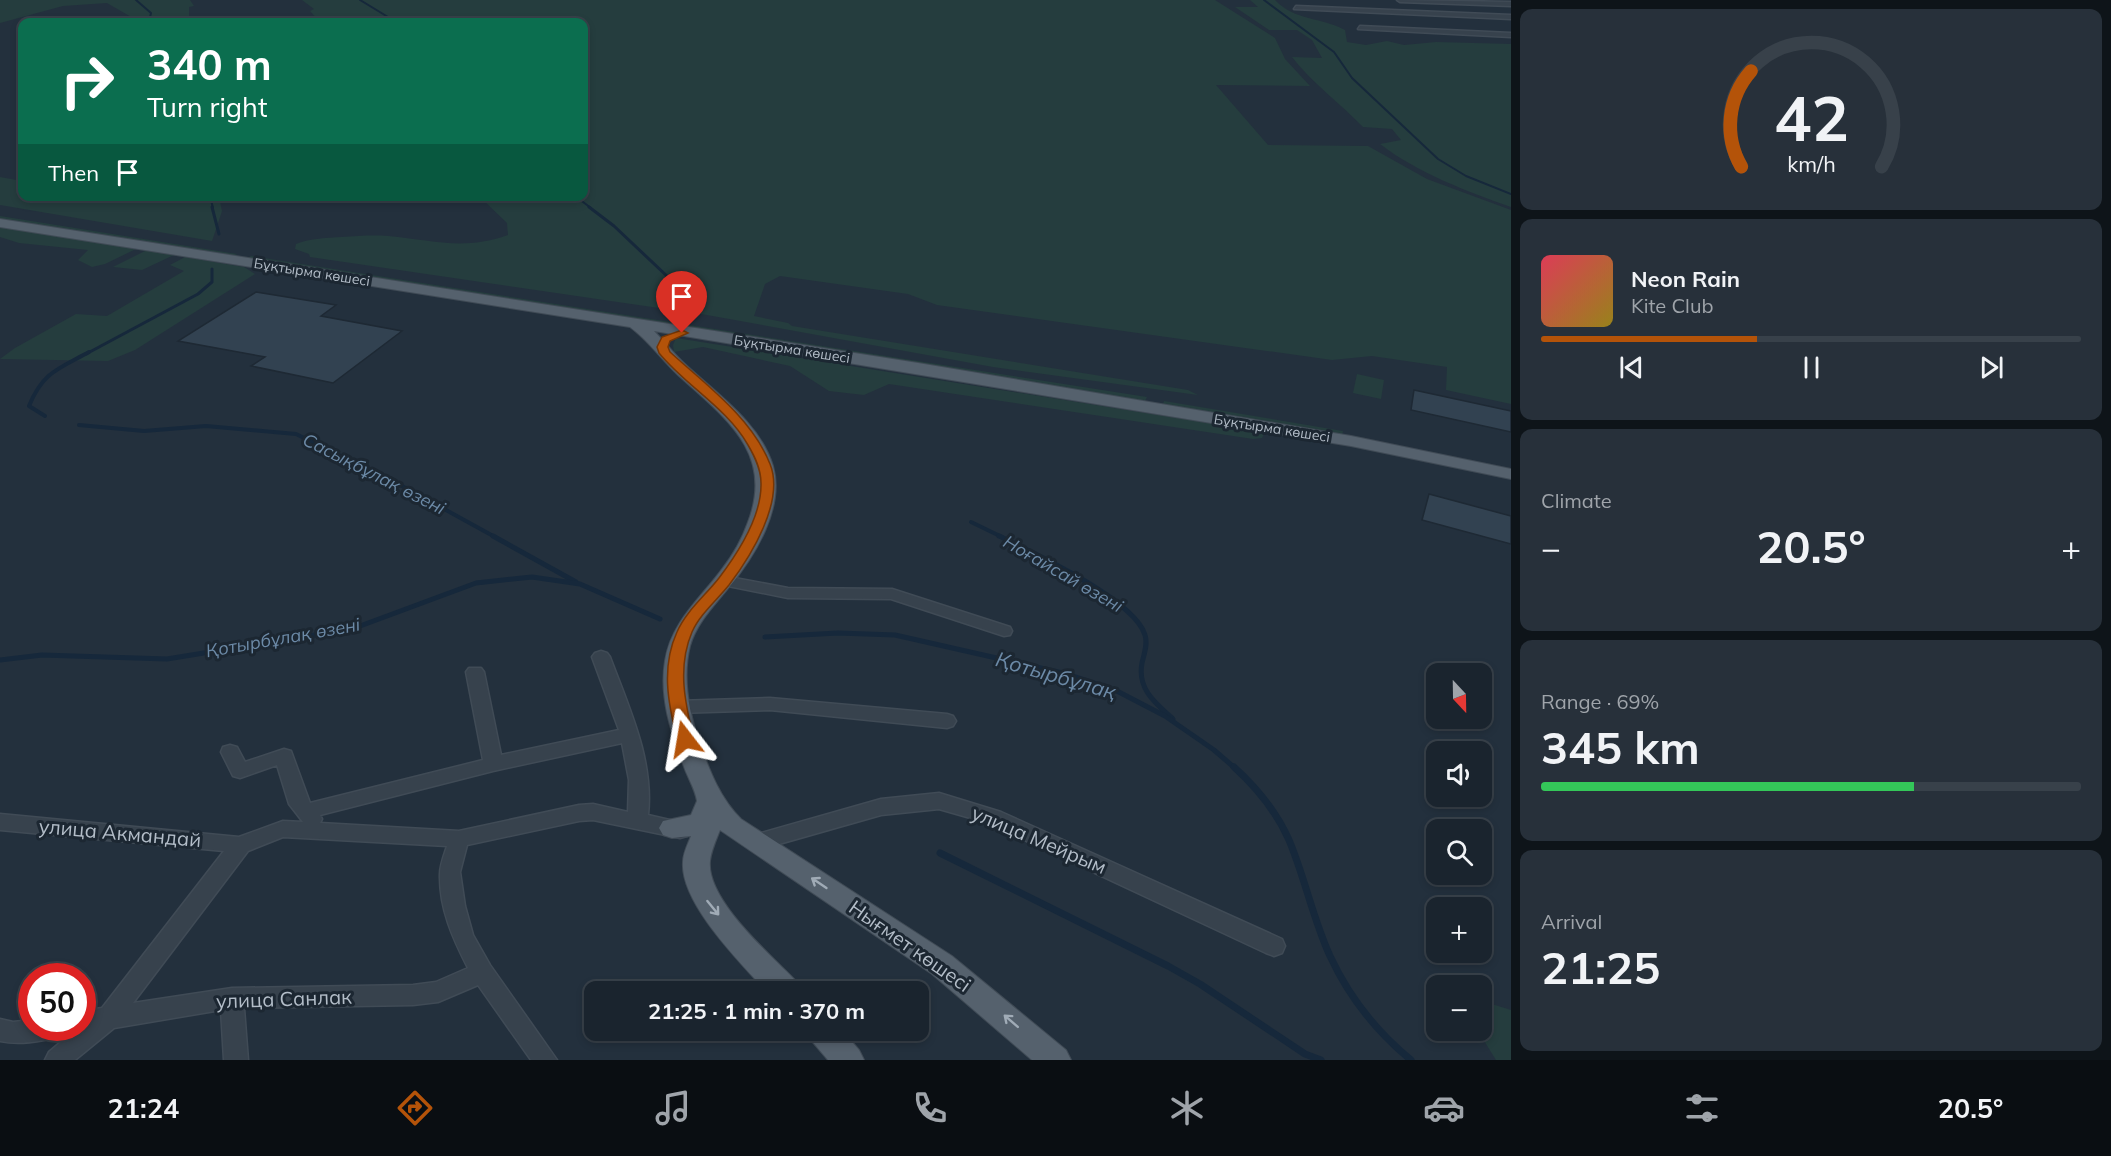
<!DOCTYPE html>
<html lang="en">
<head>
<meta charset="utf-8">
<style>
  :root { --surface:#1a242e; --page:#27303a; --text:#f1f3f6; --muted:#9fa4aa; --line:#38414a; --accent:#b45309 }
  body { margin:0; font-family:Mulish,sans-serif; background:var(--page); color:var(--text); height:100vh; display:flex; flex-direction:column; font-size:22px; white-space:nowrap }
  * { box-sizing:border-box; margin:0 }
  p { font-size:20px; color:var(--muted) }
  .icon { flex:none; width:33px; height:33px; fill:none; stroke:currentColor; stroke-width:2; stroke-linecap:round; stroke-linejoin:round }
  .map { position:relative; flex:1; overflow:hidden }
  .drawer { display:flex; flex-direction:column; gap:9px; padding:9px; background:#0e1419; width:600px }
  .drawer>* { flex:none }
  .guide { position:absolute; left:18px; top:18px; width:570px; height:183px; border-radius:12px; box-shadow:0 3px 9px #0003,0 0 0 2px var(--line); background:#0b6e4f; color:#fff; overflow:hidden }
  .needle { width:39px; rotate:158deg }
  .controls { position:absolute; left:1426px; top:663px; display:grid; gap:12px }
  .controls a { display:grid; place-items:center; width:66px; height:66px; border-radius:12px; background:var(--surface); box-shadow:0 3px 9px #0003,0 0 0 2px var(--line); font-size:30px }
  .speed { position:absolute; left:18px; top:963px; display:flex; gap:12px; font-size:30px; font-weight:700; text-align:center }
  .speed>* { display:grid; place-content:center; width:78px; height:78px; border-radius:50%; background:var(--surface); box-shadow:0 3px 9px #0003,0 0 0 2px var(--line); line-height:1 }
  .speed .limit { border:9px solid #d22; background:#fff; color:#111 }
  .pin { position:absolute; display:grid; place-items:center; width:51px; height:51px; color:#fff; margin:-62px -26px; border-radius:50% 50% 50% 0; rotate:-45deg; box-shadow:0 0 6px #0007 }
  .pin .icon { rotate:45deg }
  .me { position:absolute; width:66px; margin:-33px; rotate:346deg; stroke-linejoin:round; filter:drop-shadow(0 0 4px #0008) }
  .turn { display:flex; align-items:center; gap:21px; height:126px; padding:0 30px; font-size:27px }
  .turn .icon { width:78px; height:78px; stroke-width:2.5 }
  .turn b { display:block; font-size:42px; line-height:51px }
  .then { display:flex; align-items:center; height:57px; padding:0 30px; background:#0003; gap:12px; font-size:22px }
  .big { font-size:45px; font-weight:700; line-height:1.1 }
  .drawer .widget { flex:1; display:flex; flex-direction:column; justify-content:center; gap:9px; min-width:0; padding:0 21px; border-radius:12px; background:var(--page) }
  .drawer .dial { align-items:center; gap:0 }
  .dial svg { height:156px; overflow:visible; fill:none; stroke:var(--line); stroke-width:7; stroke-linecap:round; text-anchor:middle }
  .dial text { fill:var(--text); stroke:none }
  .song { display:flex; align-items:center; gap:18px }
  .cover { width:72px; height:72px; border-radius:9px; background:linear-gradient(135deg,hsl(350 70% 55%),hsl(50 70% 35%)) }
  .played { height:6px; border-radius:3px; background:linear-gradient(90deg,var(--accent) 40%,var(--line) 40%) }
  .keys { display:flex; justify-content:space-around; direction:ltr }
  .heat { display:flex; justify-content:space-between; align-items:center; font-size:33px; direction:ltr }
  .charge { height:9px; border-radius:4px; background:linear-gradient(90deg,#34c759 69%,var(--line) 0) }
  .trip { position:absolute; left:584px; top:981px; width:345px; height:60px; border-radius:12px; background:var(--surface); box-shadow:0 3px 9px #0003,0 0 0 2px var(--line); font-weight:700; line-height:60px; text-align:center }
  .dock { display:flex; height:96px; justify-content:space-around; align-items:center; background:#0a0e12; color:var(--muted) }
  .dock .icon { width:42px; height:42px }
  .dock .active { color:var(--accent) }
  .dock b { font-size:27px; color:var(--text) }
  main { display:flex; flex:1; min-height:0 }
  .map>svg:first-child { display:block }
</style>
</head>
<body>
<main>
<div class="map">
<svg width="1511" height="1060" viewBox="0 0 1511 1060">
  <rect width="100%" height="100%" fill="#23303d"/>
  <!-- green -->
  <g fill="#253d3e">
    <polygon points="0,0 190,0 194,6 189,7 189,17 180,19 182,22 133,22 133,18 107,3 63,6 0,23"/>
    <path d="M302,0H1215L1275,38L1285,59L1310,86L1216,85L1268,145L1368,146L1427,179L1511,210V404L1446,390L1447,367L1372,356L1332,360L937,305L908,294L780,276L765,284L754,316L788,323L792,326L1188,390L1198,395L993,367L707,315L310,257L309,254L295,249L296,244C311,238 327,238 342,237C357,236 373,235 388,236C433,240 463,251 508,235L507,223L480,197L584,196V22H320L310,11L314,9Z"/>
    <path d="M1250,0H1275C1295,21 1321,17 1345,30L1347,42L1366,45L1387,41L1404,45L1436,42L1511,44V207C1466,191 1418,173 1380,144L1401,140L1392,129L1363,127C1340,103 1312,83 1292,57L1322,58L1312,40L1297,30H1269L1235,7H1258Z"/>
    <polygon points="0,177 22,181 22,196 219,197 222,211 212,241 0,205"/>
    <polygon points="0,216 237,254 234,256 0,219"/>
    <polygon points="0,226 138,248 105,264 92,267 78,260 88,250 19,243 0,237"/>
    <polygon points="147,250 176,254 142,270 113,267"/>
    <polygon points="251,256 1147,397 1145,401 246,259"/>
    <polygon points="185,257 244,267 255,274 135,350 108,361 0,359 15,348 76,314 107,316 184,271 170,265"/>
    <polygon points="676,338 1252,430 1264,434 1262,438 1253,439 889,384 864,395 829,391 790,366 703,347 674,352 673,345"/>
    <polygon points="1357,374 1384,380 1381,399 1353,393"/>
    <polygon points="1164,401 1343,431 1342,435 1163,404"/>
    <polygon points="1482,1001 1511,1010 1511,1060 1496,1060 1478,1031 1482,1030"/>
  </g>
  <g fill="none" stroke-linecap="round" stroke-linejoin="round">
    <!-- stream-far4 -->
    <g stroke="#16283b" stroke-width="2">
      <polyline points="136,0 151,13 149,22"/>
      <polyline points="360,0 388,17 391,22"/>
      <polyline points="1264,0 1334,52 1352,78 1438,159 1466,176 1511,194"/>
      <polyline points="210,196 213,208"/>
      <polyline points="575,196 591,208"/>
    </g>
    <!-- stream-far3 -->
    <g stroke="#16283b" stroke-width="3">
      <polyline points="212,207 219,234"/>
      <polyline points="589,207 614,226 687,295"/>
      <polyline points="86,354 198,294 212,282 212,269"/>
    </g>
    <!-- stream-far2 -->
    <g stroke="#16283b" stroke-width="4">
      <path d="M45,416L29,406C43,372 58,369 89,352"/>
      <polyline points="79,425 144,431 206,426 296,434 406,488 495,537"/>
      <polyline points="971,522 1002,537"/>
    </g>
    <!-- stream-far1 -->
    <g stroke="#16283b" stroke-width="5">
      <polyline points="493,536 576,582"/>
      <path d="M999,536C1032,552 1135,600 1145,635C1148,644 1144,654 1142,663C1137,689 1155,703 1173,719"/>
      <polyline points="765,637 838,633 895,635 1067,674 1115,690 1165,716 1214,750 1236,769"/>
      <polyline points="0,660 42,655 167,659 352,629 476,583 532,577 580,584 660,619"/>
    </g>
    <!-- stream -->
    <g stroke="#16283b" stroke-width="7">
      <path d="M1234,767C1256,787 1277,813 1289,840C1305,878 1313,919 1330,956C1349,997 1377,1032 1411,1060"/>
      <polyline points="940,853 1168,966 1200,984 1305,1054 1321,1060"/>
    </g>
  </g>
  <!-- building -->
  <g fill="#324251" stroke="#1e2934" stroke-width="1.5">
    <polygon points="256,292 336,305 321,316 402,331 333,383 251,366 265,357 178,341"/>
    <polygon points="1414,390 1511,411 1511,432 1411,410"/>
    <polygon points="1429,494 1511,516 1511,544 1422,520"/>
  </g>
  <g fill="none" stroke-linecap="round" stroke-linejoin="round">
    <!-- minor casing -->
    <g stroke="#404b56" stroke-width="3">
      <g id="minor">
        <polygon points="1397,0 1511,2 1511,6 1400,2"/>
        <polygon points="1296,6 1511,15 1511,19 1294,9"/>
        <polygon points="1360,26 1511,33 1511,37 1358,29"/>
        <polygon points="724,576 788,588 892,589 1010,627 1012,631 1010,635 1004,636 891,599 788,598 718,584 716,581"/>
        <path d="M601,651L607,653L610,657C629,708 654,760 648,815L687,824L690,830L687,836L680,838L593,820L579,821L467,845L460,872L465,906L473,935L490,965L557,1060H531L478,985L438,1002L413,1005L244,1008L248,1060H224L221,1010L114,1028L75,1060H45L49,1052L75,1030L73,1028H82V1011L102,1008L224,851L0,830V814L239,837L283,821L303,822L289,804L277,765L240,778L233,776L221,752L223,747L230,745L237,747L245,762L284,749L291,751L310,803L483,760L466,672L469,668H481L484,672L501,755L619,730L592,657L595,653ZM622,743L629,780L628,812L593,804L579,805L459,831L320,823L322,819L320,815L493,771ZM283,837L447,846C444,855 440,865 440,874C439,908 453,939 468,968L436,982L413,985L232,988L133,1003L248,851Z"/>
        <polygon points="770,698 947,714 953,716 956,721 953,726 947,728 770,710 677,713 671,711 668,707 671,703 677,701"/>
        <polygon points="939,793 1001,812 1282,939 1285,946 1282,953 1274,956 1266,953 988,823 939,809 881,815 758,850 751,848 748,842 751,836 758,834 881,799"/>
        <path d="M0,1019L13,1022L32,1020V1028H62L58,1036C41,1042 18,1045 0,1041Z"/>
      </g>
    </g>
    <!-- major casing -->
    <g stroke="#404b56" stroke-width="2">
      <g id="major">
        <path d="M0,219L918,363L1351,436L1511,469V479L1351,446L654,331C665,342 674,354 685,364C717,394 760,423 773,466C785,507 755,556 730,586C715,605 697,622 690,646C682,678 689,713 700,744C710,772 720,798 741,819L952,956L1066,1050L1071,1060H1032L932,974L720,830C716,840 711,851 710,861C706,900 772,956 798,983L802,992H767C741,963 680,903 683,862C683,853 688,844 691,836L672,838L663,835L659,828L663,821L691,815L697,801C695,789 688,778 684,767C671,733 659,697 665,661C671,622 700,599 722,569C733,555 742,539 748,522C775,452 724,417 678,375C661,359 648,340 630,327L0,227Z"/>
        <polygon points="807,1030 842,1030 859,1050 864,1060 828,1060 811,1040"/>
      </g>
    </g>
    <!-- minor -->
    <use href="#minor" fill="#37424d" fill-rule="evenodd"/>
    <!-- major -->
    <use href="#major" fill="#55616d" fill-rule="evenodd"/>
  </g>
  <!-- one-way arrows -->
  <defs><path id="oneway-shaft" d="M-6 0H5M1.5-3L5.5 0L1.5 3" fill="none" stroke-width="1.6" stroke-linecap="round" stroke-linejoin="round" transform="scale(1.5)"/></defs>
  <g stroke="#a0abb6">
    <use href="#oneway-shaft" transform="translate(819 883) rotate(-146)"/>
    <use href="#oneway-shaft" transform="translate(713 908) rotate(51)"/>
    <use href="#oneway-shaft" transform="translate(1011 1021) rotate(-139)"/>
  </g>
  <!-- route -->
  <path fill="#b45309" stroke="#753606" stroke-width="1.5" d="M682,330L688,333L670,341L668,347L670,352C705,384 752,418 770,464C785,501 751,556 729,585C717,600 700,614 692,632C677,667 685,704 694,739L691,744H679L677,739C668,703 661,667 677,632C686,611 705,596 719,578C738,553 762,516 761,483C761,469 755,457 748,445C727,408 686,386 659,353L657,347L662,337Z"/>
  <g text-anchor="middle" stroke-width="6" stroke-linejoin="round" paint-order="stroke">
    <!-- far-street labels -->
    <g font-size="14" fill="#b3bdc8" stroke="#1c2732">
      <text transform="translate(312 272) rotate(9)" y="5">Бұқтырма көшесі</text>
      <text transform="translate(792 349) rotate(9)" y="5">Бұқтырма көшесі</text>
      <text transform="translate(1272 428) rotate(9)" y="5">Бұқтырма көшесі</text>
    </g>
    <!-- water labels -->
    <g font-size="18" font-style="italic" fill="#6c8aa7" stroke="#1c2732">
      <text transform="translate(374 474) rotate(27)" y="6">Сасықбұлақ өзені</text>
      <text transform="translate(1063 574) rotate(30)" y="6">Ноғайсай өзені</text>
      <text transform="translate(283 638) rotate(-10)" y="6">Қотырбұлақ өзені</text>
    </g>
    <!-- near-street labels -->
    <g font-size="20" fill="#b3bdc8" stroke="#1c2732">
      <text transform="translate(120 833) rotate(5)" y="7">улица Акмандай</text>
      <text transform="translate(1039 840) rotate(23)" y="7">улица Мейрым</text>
      <text transform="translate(910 946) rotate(35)" y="7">Нығмет көшесі</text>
      <text transform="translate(284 999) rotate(-2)" y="7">улица Санлак</text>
    </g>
    <!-- near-water labels -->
    <g font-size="21" font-style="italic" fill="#6c8aa7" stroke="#1c2732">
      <text transform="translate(1056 676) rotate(16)" y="7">Қотырбұлақ</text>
    </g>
  </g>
</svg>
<div class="controls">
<a><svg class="needle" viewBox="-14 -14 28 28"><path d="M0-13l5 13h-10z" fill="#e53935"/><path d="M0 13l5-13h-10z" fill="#9fa4aa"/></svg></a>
<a><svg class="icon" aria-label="sound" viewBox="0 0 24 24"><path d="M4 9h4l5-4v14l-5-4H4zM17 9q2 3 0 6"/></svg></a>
<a><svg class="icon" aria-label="search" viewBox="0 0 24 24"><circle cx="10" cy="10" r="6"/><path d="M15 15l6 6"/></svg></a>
<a>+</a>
<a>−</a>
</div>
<div class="speed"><div class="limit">50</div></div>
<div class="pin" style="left:682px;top:333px;background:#d93025"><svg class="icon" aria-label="arrive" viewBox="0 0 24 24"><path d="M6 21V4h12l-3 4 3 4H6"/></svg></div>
<svg class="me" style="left:685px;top:739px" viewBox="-20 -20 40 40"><path d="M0-17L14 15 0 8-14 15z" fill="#b45309" stroke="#fff" stroke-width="4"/></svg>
<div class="trip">21:25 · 1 min · 370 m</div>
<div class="guide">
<div class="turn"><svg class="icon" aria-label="right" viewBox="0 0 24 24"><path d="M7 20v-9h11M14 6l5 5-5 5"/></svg><div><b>340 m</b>Turn right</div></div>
<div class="then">Then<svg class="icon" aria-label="arrive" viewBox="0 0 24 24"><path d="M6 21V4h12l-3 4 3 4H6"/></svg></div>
</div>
</div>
<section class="drawer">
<div class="widget dial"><svg viewBox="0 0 100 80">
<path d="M14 69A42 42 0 1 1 86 69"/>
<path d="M14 69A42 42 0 0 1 19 20" stroke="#b45309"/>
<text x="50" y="56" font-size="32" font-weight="700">42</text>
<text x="50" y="72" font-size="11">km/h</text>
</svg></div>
<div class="widget">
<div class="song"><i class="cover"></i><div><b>Neon Rain</b><p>Kite Club</p></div></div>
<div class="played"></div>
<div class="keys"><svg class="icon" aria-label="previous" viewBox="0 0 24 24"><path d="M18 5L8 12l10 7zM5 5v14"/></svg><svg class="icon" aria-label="pause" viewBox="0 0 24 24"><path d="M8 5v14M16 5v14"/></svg><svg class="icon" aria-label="next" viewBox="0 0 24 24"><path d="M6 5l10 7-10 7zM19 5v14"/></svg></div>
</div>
<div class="widget"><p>Climate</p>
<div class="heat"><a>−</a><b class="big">20.5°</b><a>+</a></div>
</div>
<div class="widget"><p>Range · 69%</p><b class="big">345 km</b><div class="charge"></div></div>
<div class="widget"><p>Arrival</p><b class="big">21:25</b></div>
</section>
</main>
<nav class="dock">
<b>21:24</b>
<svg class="icon active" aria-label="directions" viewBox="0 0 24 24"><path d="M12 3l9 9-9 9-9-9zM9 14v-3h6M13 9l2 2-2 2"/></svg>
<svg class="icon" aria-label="music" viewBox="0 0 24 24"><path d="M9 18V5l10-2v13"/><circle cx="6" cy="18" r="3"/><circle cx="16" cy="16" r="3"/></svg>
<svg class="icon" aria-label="phone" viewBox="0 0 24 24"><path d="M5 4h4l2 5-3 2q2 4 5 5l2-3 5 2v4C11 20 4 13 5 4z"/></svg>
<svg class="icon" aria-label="climate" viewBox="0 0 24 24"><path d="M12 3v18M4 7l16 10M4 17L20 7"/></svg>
<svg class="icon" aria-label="car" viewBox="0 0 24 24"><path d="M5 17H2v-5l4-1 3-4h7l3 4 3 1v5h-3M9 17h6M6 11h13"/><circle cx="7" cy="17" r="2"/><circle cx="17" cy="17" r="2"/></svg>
<svg class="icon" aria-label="filters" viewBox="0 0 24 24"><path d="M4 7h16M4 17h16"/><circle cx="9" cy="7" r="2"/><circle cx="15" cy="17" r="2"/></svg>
<b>20.5°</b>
</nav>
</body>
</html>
